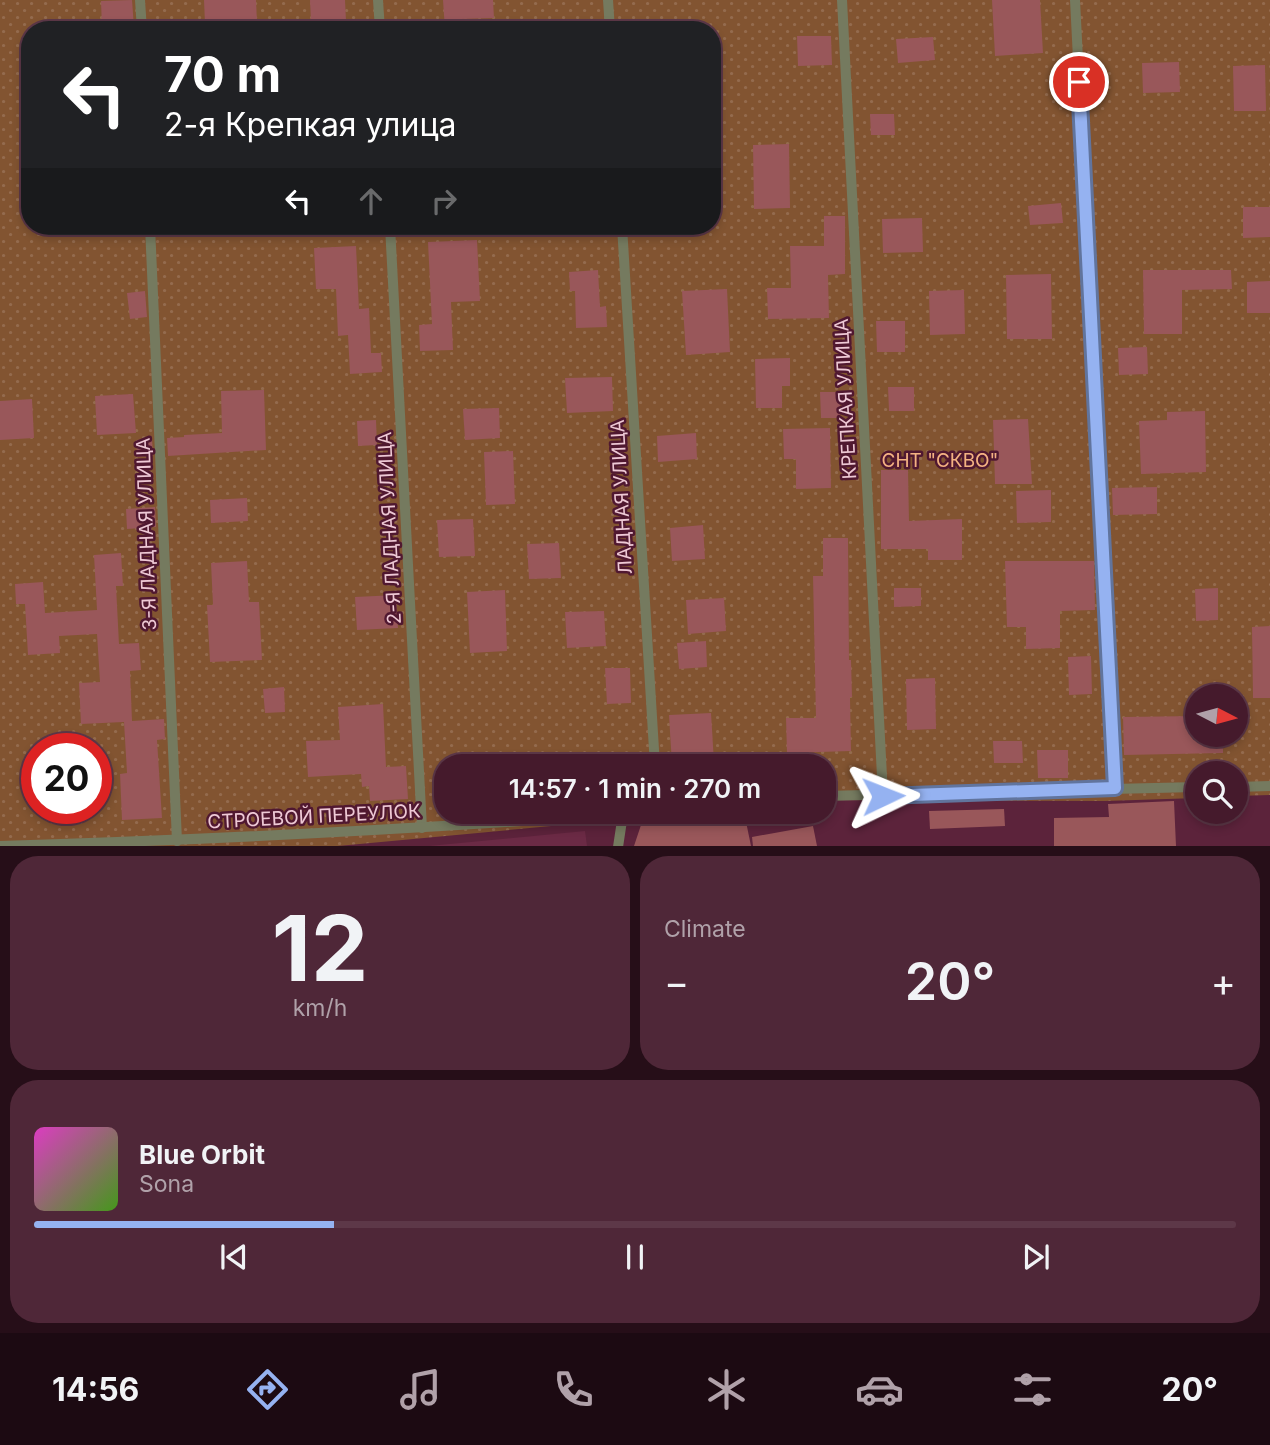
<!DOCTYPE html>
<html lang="en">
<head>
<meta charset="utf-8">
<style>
  :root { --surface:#451a2c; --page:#4f2738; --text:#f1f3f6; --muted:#b0a1a9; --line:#5d3848; --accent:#95b2f1 }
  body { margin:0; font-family:Inter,sans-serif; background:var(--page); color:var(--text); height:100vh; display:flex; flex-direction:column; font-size:26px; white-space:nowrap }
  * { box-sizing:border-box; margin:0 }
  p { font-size:23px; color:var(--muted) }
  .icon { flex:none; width:38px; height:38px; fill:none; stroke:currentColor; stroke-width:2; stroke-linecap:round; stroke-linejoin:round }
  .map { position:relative; height:846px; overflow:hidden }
  .details { display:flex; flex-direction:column; gap:10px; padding:10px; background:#260e18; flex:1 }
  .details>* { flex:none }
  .hud { position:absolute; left:21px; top:21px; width:700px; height:214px; border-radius:28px; box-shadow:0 4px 10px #0003,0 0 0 2px var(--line); background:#202124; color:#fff; overflow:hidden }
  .needle { width:46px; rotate:96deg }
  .controls { position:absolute; left:1185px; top:684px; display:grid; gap:14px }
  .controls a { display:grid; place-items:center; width:63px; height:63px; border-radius:50%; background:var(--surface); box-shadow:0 4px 10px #0003,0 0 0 2px var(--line); font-size:35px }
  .speed { position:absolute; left:21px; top:733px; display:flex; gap:14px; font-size:35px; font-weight:700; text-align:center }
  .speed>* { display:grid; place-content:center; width:91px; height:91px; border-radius:50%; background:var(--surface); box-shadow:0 4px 10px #0003,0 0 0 2px var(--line); line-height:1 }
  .speed .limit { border:10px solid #d22; background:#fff; color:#111 }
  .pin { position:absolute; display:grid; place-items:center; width:60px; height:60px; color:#fff; margin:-30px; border:4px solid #fff; border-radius:50%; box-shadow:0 2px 7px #0007 }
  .me { position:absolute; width:77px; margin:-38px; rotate:88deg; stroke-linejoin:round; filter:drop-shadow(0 0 5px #0008) }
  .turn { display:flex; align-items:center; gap:24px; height:147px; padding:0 28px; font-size:32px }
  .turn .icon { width:91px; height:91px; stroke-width:2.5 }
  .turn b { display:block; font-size:49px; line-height:60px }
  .lanes { display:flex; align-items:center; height:66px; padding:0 28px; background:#0003; justify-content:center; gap:35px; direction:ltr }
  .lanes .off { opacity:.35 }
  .big { font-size:52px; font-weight:600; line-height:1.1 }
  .details .tile { flex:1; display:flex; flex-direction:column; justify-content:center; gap:10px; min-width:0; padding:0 24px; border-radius:28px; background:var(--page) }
  .details .dial { align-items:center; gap:0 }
  .dial b { font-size:91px; line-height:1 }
  .song { display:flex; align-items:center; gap:21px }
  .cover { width:84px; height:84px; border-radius:10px; background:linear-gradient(135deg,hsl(310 70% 55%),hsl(100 70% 35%)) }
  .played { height:7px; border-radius:4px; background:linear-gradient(90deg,var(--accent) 25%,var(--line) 25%) }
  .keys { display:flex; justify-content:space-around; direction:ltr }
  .heat { display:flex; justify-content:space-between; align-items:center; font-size:38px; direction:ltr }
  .details .tiles { flex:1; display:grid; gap:10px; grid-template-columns:1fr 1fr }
  .tile:last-child { grid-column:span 2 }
  .trip { position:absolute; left:434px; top:754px; width:402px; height:70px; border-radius:28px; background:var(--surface); box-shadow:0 4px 10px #0003,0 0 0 2px var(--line); font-weight:600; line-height:70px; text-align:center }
  .menu { display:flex; height:112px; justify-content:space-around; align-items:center; background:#1c0a12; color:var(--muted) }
  .menu .icon { width:49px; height:49px }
  .menu .selected { color:var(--accent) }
  .menu b { font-size:32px; color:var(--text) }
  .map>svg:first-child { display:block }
</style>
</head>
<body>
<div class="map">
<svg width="1270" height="847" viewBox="0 0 1270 847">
  <defs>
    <pattern id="park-dots" width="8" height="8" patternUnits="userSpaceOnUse" patternTransform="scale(1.75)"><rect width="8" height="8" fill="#825431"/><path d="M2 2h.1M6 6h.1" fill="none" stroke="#946b4e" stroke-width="1.8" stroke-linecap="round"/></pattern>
  </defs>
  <rect width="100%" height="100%" fill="#5c233b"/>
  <!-- built -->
  <polygon fill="#6b2a45" points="585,831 587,846 429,846"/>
  <!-- park -->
  <path fill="url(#park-dots)" fill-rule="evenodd" d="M0,0H1270V795L1236,796V774H1197V798L1105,801L824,800V766H446V812H642L616,820L338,846H0ZM30,30H712V226H30ZM1197,696H1236V735H1197ZM37,749H96V808H37Z"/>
  <!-- building -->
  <g fill="#99575a">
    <polygon points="132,0 134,27 102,29 101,1"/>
    <polygon points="204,0 256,0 257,22 205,24"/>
    <polygon points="310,0 345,0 346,21 311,22"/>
    <polygon points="443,0 493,0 494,18 462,19 463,30 445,30"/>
    <polygon points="992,0 1040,0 1043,53 995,56"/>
    <polygon points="797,36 831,36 832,65 798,66"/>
    <polygon points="933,37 935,60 898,63 896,39"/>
    <polygon points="1179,62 1180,92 1143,93 1142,63"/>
    <polygon points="1265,65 1266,111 1234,111 1233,66"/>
    <polygon points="870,114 894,114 895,135 871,135"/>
    <polygon points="789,144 790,208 754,209 753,145"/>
    <polygon points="1061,203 1063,223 1030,225 1028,206"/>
    <polygon points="1243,207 1270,207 1270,237 1243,238"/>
    <polygon points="824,216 845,216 845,274 828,275 829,318 768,319 767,288 791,288 790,246 824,246"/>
    <polygon points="922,218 923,252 883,253 882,219"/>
    <polygon points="477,240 480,301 451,302 453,350 420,351 419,325 432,324 428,242"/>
    <polygon points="356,246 359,309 369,308 371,353 381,353 382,372 350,374 348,335 338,336 336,289 316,289 314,248"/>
    <polygon points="598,270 600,307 606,306 607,327 576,328 575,291 570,291 569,272"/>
    <polygon points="1143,270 1231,270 1232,289 1182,290 1182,334 1144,334"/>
    <polygon points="1051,274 1052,339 1007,339 1006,275"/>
    <polygon points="1270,281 1270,313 1247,313 1247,282"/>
    <polygon points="727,289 730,352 686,355 682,291"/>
    <polygon points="964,290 965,334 930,335 929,291"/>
    <polygon points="145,291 147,317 130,319 127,293"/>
    <polygon points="876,321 905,321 905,352 877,352"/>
    <polygon points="1147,347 1148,374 1119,375 1118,348"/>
    <polygon points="790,358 790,386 782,386 782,408 756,408 755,359"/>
    <polygon points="612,377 613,411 567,413 565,378"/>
    <polygon points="888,387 914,387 914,411 889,411"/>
    <polygon points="264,390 266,450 168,456 167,438 184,437 184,435 222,433 221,391"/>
    <polygon points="820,392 840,392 840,418 821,418"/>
    <polygon points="133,394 136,433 97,435 95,396"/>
    <polygon points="32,399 34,438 0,440 0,401"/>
    <polygon points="499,408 500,438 465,440 463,409"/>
    <polygon points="1205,411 1206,472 1141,474 1139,421 1167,420 1167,412"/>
    <polygon points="1028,419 1032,484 995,484 993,420"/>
    <polygon points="376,420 377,445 358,446 357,421"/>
    <polygon points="830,428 831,488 796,489 796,459 784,459 783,429"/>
    <polygon points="696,433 697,459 658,462 657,436"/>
    <polygon points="152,439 153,456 137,457 136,440"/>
    <polygon points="513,451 515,504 486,505 484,452"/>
    <polygon points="881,470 908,470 909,521 962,519 962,560 928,560 928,549 881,549"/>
    <polygon points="1157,487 1157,514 1113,515 1112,488"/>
    <polygon points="1051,490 1051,522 1017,523 1016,491"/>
    <polygon points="247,498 248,521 211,523 210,500"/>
    <polygon points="155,507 156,527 127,529 126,509"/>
    <polygon points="473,519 475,556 439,557 437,520"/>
    <polygon points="703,525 705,559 672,561 670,528"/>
    <polygon points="823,538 848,538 849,660 851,660 852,697 850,697 851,751 787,753 786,718 816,718 813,576 823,576"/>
    <polygon points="559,543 561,578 529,579 527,544"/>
    <polygon points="121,553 123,586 116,586 119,644 139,643 141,670 130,671 132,721 164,719 165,739 157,740 162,818 122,820 120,774 127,773 124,722 81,724 79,683 100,682 97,634 59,636 60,653 28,655 25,604 16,604 15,584 43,582 45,613 97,610 94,555"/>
    <polygon points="247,561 249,602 259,602 262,660 210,662 207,605 213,605 211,563"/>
    <polygon points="1005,561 1094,561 1095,610 1060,611 1060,648 1026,649 1026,627 1007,627"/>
    <polygon points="894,588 921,588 921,606 894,607"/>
    <polygon points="1218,588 1218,620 1196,621 1195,589"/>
    <polygon points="505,590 507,651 470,653 467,592"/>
    <polygon points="396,595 398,628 357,630 355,597"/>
    <polygon points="724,598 726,631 688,634 686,600"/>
    <polygon points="604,611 606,646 567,648 565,612"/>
    <polygon points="1270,626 1270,698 1253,698 1252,627"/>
    <polygon points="706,641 707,667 679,669 677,643"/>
    <polygon points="1091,656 1092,694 1069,695 1068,657"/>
    <polygon points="605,668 630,668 631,703 607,704"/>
    <polygon points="935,678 936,729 907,730 906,679"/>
    <polygon points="284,687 285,712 265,713 263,689"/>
    <polygon points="383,704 386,767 406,766 408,799 370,801 369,786 362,787 361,774 308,777 306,741 340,740 338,707"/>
    <polygon points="711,713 714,762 672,765 669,715"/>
    <polygon points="1197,716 1197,735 1223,735 1223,753 1124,755 1123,717"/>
    <polygon points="993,741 1022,741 1023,763 994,763"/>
    <polygon points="1037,750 1068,750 1068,778 1038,778"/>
    <polygon points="1174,801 1176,846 1054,846 1054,818 1109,817 1108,804"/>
    <polygon points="1004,809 1005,826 930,829 929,811"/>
    <polygon points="697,812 744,812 751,846 634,846 642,822"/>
    <polygon points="813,826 817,846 753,846 752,837"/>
  </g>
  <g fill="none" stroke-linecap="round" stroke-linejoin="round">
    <!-- lane -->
    <g stroke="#757a5f" stroke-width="10">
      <polyline points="140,0 142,30"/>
      <polyline points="378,0 380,30"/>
      <polyline points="608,0 610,30"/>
      <polyline points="842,0 883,796"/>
      <polyline points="1075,0 1115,788"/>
      <polyline points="150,226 177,841"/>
      <polyline points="390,226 422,828"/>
      <polyline points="622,226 655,766"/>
      <polyline points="1236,787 1270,786"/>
      <polyline points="824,796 1197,787"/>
      <path d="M0,846C208,840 415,829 623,814L629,812"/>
      <polyline points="618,847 623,814"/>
    </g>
  </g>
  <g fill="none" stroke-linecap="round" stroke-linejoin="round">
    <!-- route casing -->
    <g stroke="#61749d" stroke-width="18">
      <polyline id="route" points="883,796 1115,788 1079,82"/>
    </g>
    <!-- route -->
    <use href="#route" stroke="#95b2f1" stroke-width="12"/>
  </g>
  <g text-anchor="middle" stroke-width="5" stroke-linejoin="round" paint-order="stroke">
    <!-- street labels -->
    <g font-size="19" fill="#eec9d5" stroke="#501830">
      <text transform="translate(845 399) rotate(-93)" y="7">КРЕПКАЯ УЛИЦА</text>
      <text transform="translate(621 497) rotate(-93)" y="7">ЛАДНАЯ УЛИЦА</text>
      <text transform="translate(389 528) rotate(-93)" y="7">2-Я ЛАДНАЯ УЛИЦА</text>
      <text transform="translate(146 534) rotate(-92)" y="7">3-Я ЛАДНАЯ УЛИЦА</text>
      <text transform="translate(314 816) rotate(-3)" y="7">СТРОЕВОЙ ПЕРЕУЛОК</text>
    </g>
    <!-- park labels -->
    <g font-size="19" fill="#f4b282" stroke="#501830">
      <text x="940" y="467">СНТ "СКВО"</text>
    </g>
  </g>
</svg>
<div class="controls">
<a><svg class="needle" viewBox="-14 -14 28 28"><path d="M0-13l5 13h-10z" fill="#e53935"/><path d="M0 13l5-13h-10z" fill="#b0a1a9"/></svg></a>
<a><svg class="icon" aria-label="search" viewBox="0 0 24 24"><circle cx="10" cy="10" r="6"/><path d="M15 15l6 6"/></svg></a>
</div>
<div class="speed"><div class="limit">20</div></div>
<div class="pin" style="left:1079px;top:82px;background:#d93025"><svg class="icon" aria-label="arrive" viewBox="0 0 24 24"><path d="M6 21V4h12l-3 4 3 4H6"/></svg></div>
<svg class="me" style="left:883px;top:796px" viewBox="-20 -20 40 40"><path d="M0-17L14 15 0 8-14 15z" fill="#95b2f1" stroke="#fff" stroke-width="4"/></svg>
<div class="trip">14:57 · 1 min · 270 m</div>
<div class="hud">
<div class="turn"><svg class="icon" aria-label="left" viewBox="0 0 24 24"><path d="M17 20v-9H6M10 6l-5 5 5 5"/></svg><div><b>70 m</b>2-я Крепкая улица</div></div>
<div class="lanes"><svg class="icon" aria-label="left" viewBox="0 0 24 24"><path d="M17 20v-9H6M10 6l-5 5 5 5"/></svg><svg class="icon off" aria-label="ahead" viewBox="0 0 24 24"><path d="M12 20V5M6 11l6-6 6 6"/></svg><svg class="icon off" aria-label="right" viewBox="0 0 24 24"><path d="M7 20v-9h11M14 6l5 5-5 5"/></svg></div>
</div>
</div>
<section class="details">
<div class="tiles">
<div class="tile dial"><b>12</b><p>km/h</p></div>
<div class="tile"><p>Climate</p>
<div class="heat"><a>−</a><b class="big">20°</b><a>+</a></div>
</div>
<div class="tile">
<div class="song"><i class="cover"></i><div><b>Blue Orbit</b><p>Sona</p></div></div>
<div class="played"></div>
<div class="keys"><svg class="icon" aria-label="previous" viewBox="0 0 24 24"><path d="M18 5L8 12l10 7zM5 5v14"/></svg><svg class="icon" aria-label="pause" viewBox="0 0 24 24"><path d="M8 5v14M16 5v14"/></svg><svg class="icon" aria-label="next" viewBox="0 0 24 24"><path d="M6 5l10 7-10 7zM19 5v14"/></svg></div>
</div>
</div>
</section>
<nav class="menu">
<b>14:56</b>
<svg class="icon selected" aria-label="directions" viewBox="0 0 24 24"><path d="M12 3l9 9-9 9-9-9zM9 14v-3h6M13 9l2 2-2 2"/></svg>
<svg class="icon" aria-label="music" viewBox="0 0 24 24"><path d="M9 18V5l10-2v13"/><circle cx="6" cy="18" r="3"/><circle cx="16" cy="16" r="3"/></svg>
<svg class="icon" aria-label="phone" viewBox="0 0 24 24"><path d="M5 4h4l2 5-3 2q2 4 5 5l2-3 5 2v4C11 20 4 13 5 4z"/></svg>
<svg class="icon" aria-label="climate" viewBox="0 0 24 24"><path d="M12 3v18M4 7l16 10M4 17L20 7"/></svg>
<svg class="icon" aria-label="car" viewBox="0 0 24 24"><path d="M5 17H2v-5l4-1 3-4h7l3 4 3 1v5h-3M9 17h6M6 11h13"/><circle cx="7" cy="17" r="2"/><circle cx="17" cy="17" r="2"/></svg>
<svg class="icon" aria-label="filters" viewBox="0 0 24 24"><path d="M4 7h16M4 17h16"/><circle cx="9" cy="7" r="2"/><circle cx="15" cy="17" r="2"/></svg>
<b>20°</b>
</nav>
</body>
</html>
